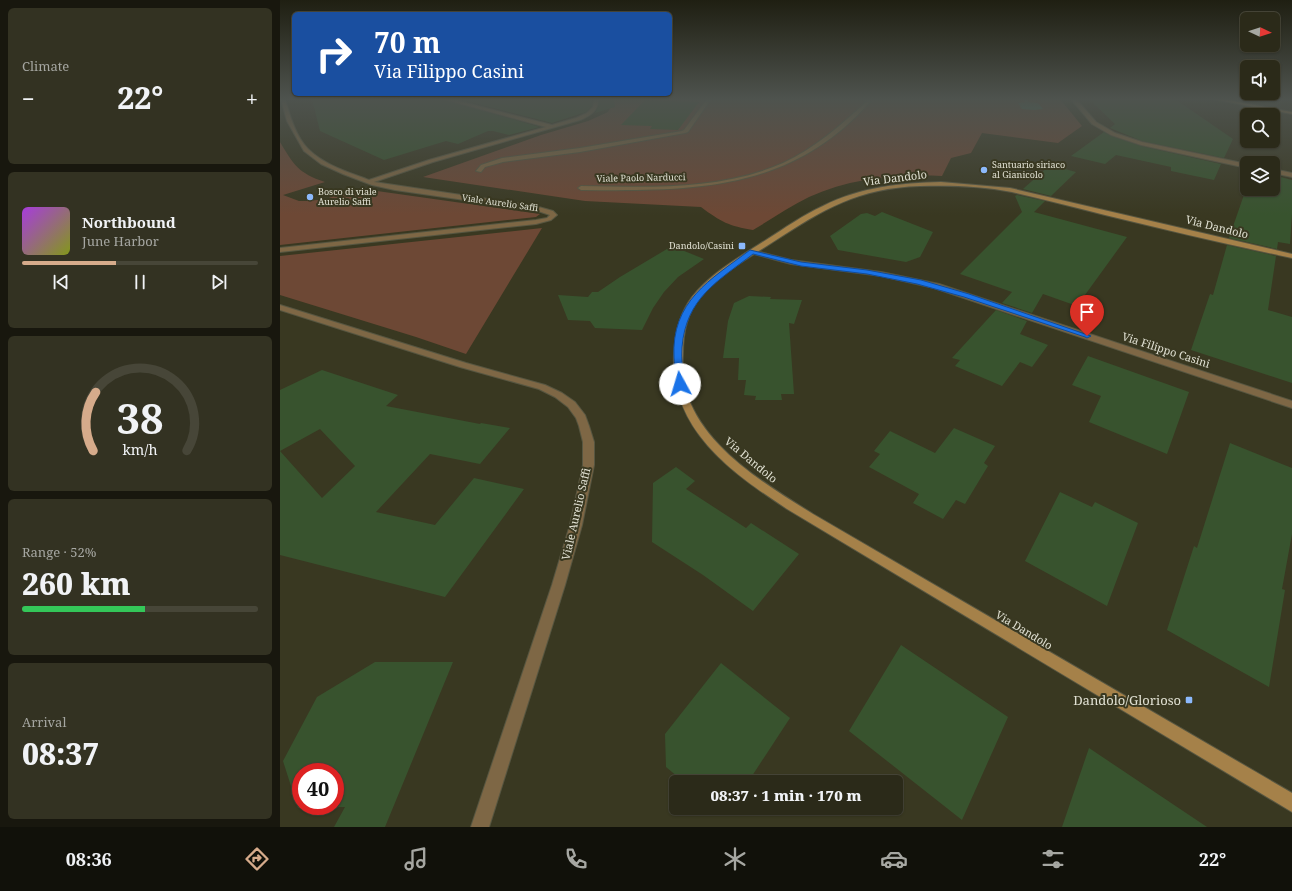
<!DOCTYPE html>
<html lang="en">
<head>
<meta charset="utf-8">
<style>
  :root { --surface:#2b2a19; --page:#333222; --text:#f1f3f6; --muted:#a6a7a2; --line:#474638; --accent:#d6ab8b }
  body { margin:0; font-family:"Noto Serif",serif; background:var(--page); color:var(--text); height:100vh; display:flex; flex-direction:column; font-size:15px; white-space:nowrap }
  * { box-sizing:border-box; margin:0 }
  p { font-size:13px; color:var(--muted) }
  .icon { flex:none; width:22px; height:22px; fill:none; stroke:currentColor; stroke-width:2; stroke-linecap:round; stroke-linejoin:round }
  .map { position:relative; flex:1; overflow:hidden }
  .side { display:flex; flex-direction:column; gap:8px; padding:8px; background:#18170e; width:280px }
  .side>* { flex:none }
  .banner { position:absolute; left:12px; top:12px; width:380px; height:84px; border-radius:6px; box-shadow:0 1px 3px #0004,0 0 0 1px var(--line); background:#1a4fa0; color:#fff; overflow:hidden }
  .needle { width:26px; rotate:94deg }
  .tools { position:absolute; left:960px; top:12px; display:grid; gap:8px }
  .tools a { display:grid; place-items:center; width:40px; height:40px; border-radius:6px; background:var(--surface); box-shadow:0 1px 3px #0004,0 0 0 1px var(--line); font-size:20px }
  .speed { position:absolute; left:12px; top:763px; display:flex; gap:8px; font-size:20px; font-weight:700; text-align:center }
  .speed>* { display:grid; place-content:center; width:52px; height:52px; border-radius:50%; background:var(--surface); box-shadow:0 1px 3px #0004,0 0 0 1px var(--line); line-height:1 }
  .speed .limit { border:6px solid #d22; background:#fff; color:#111 }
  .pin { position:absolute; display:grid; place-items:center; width:34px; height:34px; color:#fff; margin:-41px -17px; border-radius:50% 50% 50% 0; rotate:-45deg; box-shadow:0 0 4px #0007 }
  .pin .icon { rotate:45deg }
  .me { position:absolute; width:44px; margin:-22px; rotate:354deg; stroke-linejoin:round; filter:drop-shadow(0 0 3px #0008) }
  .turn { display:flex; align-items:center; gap:14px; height:84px; padding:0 16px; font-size:18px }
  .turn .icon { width:52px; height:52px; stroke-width:2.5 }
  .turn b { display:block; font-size:28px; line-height:34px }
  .big { font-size:30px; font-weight:800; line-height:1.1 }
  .side .card { flex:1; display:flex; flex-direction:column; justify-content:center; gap:6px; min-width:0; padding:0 14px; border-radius:6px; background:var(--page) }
  .side .dial { align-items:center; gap:0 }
  .dial svg { height:104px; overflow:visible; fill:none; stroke:var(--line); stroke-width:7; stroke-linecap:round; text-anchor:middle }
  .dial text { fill:var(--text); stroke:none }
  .song { display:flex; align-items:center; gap:12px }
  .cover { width:48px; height:48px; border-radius:6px; background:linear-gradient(135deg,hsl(280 70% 55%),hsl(70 70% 35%)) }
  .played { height:4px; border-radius:2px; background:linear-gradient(90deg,var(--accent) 40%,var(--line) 40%) }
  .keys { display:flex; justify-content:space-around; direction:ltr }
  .heat { display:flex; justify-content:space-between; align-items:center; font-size:22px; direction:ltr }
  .charge { height:6px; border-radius:3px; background:linear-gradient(90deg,#34c759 52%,var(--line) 0) }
  .trip { position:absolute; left:389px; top:775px; width:234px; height:40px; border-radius:6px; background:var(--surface); box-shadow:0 1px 3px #0004,0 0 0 1px var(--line); font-weight:800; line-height:40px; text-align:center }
  .dock { display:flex; height:64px; justify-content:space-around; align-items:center; background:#11110a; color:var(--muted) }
  .dock .icon { width:28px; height:28px }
  .dock .selected { color:var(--accent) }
  .dock b { font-size:18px; color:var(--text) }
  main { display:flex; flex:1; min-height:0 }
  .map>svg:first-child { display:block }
</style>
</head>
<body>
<main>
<section class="side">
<div class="card"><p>Climate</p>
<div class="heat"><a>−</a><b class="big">22°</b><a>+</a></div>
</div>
<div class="card">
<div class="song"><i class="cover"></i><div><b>Northbound</b><p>June Harbor</p></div></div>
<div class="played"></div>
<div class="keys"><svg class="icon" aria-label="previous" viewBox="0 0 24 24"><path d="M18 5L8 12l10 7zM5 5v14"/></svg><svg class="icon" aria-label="pause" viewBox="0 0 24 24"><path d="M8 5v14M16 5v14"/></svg><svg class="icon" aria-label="next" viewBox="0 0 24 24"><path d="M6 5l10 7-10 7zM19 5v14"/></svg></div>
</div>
<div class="card dial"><svg viewBox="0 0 100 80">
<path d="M14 69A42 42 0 1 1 86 69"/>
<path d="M14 69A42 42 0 0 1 16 24" stroke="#d6ab8b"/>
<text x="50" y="56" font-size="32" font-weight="700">38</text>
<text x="50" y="72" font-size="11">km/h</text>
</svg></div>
<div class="card"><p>Range · 52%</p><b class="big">260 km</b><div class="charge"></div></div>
<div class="card"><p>Arrival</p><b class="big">08:37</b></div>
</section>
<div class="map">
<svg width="1012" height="827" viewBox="0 0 1012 827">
  <rect width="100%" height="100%" fill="#393821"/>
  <!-- green -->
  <g fill="#6d4835">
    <path d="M329,99H780L802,126L778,143L702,133L691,153L671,158L662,176C616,174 571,178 529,197C510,206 492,219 473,230C449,226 441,222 421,207L305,201L143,177L261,135L308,121L328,112L330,108Z"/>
    <path d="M0,142C14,165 18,173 45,182L3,195L19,201H28L46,199L68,191L77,193L90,190L260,214L256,217L0,245Z"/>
    <polygon points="262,228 186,354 136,337 0,295 0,256"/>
  </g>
  <!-- water -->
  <polygon fill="#427965" points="747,102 758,103 763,109 754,110 742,109 738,103"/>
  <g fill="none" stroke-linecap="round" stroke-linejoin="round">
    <!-- stream -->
    <polygon fill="#427965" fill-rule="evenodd" points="743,99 747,99 749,102 746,103"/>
  </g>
  <!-- building -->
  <g fill="#38532e" fill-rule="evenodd">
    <polygon points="32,99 162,99 260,127 229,135 213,131 208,131 178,144 166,141 104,160 40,131"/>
    <polygon points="178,99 312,99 312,106 306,112 272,123"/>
    <polygon points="319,99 334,99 335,107 315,113 318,107"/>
    <polygon points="809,99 895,99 953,139 944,158 862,141 830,128 835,124"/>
    <polygon points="365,100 419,102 398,130 370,129 372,126 341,125"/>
    <polygon points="824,132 831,136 861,146 941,164 934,180 891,171 891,167 836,155 825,164 791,156"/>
    <polygon points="770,165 796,172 771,196 743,189"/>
    <polygon points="993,175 1012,180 1012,214 1010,244 998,242 997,249 949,238 967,186 967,189 993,189"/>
    <polygon points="737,195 765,201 754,212 847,237 797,306 763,294 752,313 722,303 732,292 680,274 742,212 735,196"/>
    <polygon points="602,212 653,232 640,257 626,262 558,250 550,236 581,214 587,213 595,216"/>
    <polygon points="947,245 996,256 988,310 1012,317 1012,383 911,350 930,294 933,295"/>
    <polygon points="392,246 424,259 398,277 384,292 373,308 362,330 315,328 310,321 288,320 278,295 308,297 312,292 318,292 340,277"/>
    <polygon points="469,296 491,297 490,299 522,300 514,324 509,323 514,394 501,394 502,400 475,400 476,396 464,395 466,380 458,380 459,358 443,358 448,321 454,303"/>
    <polygon points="716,310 747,321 740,334 768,345 752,367 740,362 722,386 675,366 680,360 672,358"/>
    <polygon points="808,356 909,392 887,454 809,422 821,396 792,385"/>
    <path d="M42,370L118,395L106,406L200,424L201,423L230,428L200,464L150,454L96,512L155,525L194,478L244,489L165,597L0,555V390ZM40,429L75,466L42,498L0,451Z"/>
    <polygon points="674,428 715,446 704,463 708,466 685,504 676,500 663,519 633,503 639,494 589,467 600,454 594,451 610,431 655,453"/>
    <polygon points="950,443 1012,468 1012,534 1002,589 1005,590 989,687 887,630 914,546 917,548"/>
    <polygon points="396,467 415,481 406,489 466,528 471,523 519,554 473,611 423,575 372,542 373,483"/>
    <polygon points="780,492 812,507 815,502 858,523 827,606 745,561"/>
    <polygon points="621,645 728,717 682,820 569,731"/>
    <path d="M95,662H173L105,827H54L65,807L18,808L3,761L37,697ZM21,772H55V806H21Z"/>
    <polygon points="441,663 510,718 468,782 404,782 386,767 385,734"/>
    <polygon points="809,748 927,827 782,827"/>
  </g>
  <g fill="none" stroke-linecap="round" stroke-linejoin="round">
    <!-- street casing -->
    <g stroke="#575641" stroke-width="2">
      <g id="street">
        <path d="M1,99H5C10,116 16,137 28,149C44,165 68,172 89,180L149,160L266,127L163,99H171L272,125L296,118L307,113L313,107L314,99H318C319,111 309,116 300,120L153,162L94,182L255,206L273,211L277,215L271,220L256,224L0,252V248L256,220L267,218L270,215L255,210L115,190L92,185L63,174L41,164L24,151L7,121Z"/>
        <polygon points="427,99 431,99 408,132 405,133 300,152 223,162 205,167 201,172 196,171 201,165 222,158 300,148 402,131 404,130"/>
        <path d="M585,99H589L590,102C510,192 413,191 301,190L298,188L301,186C368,187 440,191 503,163C534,149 561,125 586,102Z"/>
        <polygon points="791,99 796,99 816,122 835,133 862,142 967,164 967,168 861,145 831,135 812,124"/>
        <polygon points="993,169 1012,173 1012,177 993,173"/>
        <polygon points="472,250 511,260 601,272 659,284 1012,401 1012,408 654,288 601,276 511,264 470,253 468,252"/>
        <polygon points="0,305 186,363 265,385 282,393 295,402 305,415 309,426 314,442 314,465 302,525 285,585 209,827 191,827 272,585 290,525 303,465 303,442 299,426 296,418 288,407 275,397 259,389 180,367 0,310"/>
      </g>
    </g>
    <!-- secondary casing -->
    <g stroke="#575641" stroke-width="2">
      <g id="secondary">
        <polygon points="932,99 942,99 1012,112 1012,114"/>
        <path d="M661,182L730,188L1012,254V258C949,245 887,230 825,215C794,207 763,199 732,192C702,186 671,185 640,186C578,188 544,209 493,242C467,259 437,275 418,300C407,315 403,334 403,352C402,367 403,383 408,397C427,450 488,486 533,514L1012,793V812L507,509C451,472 390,429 394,354C395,334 400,313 412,297C432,272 460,257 486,240C505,228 523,215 543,206C580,187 621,183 661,182Z"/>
      </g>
    </g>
    <!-- street -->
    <use href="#street" fill="#7e6745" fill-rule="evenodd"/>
    <!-- secondary -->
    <use href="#secondary" fill="#a58149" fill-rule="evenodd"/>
  </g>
  <!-- sky -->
  <linearGradient id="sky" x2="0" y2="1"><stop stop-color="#1f1f12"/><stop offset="0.46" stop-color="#4e534e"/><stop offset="1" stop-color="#4e534e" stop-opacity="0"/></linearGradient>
  <rect width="1012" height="215" fill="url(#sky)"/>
  <!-- route -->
  <path fill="#1a73e8" stroke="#114b97" d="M470,250L521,262L587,270L641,280L689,294L811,336L807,338L805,337L684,297L637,284L587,274L521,266L473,254C438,281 406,298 402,347C401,359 403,372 404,384L403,386H397C393,378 395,367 394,358C391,301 430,280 470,250Z"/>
  <!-- markers -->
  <g fill="#8cb9fc" stroke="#393821" stroke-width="1.5">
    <circle cx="704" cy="170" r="4"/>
    <circle cx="30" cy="197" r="4"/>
    <rect x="458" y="242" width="8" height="8" rx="2"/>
    <rect x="905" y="696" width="8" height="8" rx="2"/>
  </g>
  <g text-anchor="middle" stroke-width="4" stroke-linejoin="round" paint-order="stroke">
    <!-- far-poi labels -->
    <g font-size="9" fill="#e1e1d3" stroke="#393821" text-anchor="start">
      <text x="712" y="168">Santuario siriaco<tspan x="712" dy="10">al Gianicolo</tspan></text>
      <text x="38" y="195">Bosco di viale<tspan x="38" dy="10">Aurelio Saffi</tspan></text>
      <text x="454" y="249" text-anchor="end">Dandolo/Casini</text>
    </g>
    <!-- far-street labels -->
    <g font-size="9" fill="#e1e1d3" stroke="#393821">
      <text transform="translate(361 178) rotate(-1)" y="3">Viale Paolo Narducci</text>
      <text transform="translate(220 203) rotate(8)" y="3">Viale Aurelio Saffi</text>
    </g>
    <!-- street labels -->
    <g font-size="11" fill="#e1e1d3" stroke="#393821">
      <text transform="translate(615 178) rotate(-7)" y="4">Via Dandolo</text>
      <text transform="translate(937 227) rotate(14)" y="4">Via Dandolo</text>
      <text transform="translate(886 350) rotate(18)" y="4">Via Filippo Casini</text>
      <text transform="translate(471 460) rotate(40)" y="4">Via Dandolo</text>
      <text transform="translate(296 514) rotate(-77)" y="4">Viale Aurelio Saffi</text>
      <text transform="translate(744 630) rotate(31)" y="4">Via Dandolo</text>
    </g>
    <!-- near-poi labels -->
    <g font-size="13" fill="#e1e1d3" stroke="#393821" text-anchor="end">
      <text x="901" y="705">Dandolo/Glorioso</text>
    </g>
  </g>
</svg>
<div class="tools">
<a><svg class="needle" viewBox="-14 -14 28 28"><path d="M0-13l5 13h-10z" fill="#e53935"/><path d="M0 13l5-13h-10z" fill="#a6a7a2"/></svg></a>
<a><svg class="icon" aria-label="sound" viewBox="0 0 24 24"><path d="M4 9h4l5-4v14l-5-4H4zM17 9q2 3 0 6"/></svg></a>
<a><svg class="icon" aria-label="search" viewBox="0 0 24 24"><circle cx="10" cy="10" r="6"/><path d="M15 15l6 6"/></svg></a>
<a><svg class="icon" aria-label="layers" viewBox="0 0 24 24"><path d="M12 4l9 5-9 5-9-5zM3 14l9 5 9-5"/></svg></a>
</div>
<div class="speed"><div class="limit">40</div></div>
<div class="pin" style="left:807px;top:336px;background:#d93025"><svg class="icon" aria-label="arrive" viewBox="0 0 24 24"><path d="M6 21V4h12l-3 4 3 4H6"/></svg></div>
<svg class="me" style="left:400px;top:384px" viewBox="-20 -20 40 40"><circle r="19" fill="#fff"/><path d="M0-13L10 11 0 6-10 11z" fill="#1a73e8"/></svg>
<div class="trip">08:37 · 1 min · 170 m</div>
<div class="banner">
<div class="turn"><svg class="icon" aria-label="right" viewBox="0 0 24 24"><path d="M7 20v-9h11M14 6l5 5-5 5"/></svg><div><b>70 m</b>Via Filippo Casini</div></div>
</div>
</div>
</main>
<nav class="dock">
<b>08:36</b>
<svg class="icon selected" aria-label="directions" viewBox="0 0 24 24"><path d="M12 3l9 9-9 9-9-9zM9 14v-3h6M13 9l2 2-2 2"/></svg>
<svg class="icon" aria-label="music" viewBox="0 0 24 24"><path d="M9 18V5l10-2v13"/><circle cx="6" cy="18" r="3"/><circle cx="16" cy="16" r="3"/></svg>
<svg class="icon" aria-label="phone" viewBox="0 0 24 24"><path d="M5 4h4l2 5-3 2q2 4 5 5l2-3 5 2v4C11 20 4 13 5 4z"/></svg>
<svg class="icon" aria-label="climate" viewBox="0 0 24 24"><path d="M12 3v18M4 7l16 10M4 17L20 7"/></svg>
<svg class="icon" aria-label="car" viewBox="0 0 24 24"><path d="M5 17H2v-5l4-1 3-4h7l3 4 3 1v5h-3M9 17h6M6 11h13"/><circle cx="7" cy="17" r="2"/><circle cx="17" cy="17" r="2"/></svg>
<svg class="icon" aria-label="filters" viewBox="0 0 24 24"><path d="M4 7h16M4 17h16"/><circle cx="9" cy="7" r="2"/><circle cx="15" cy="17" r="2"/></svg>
<b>22°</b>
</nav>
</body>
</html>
